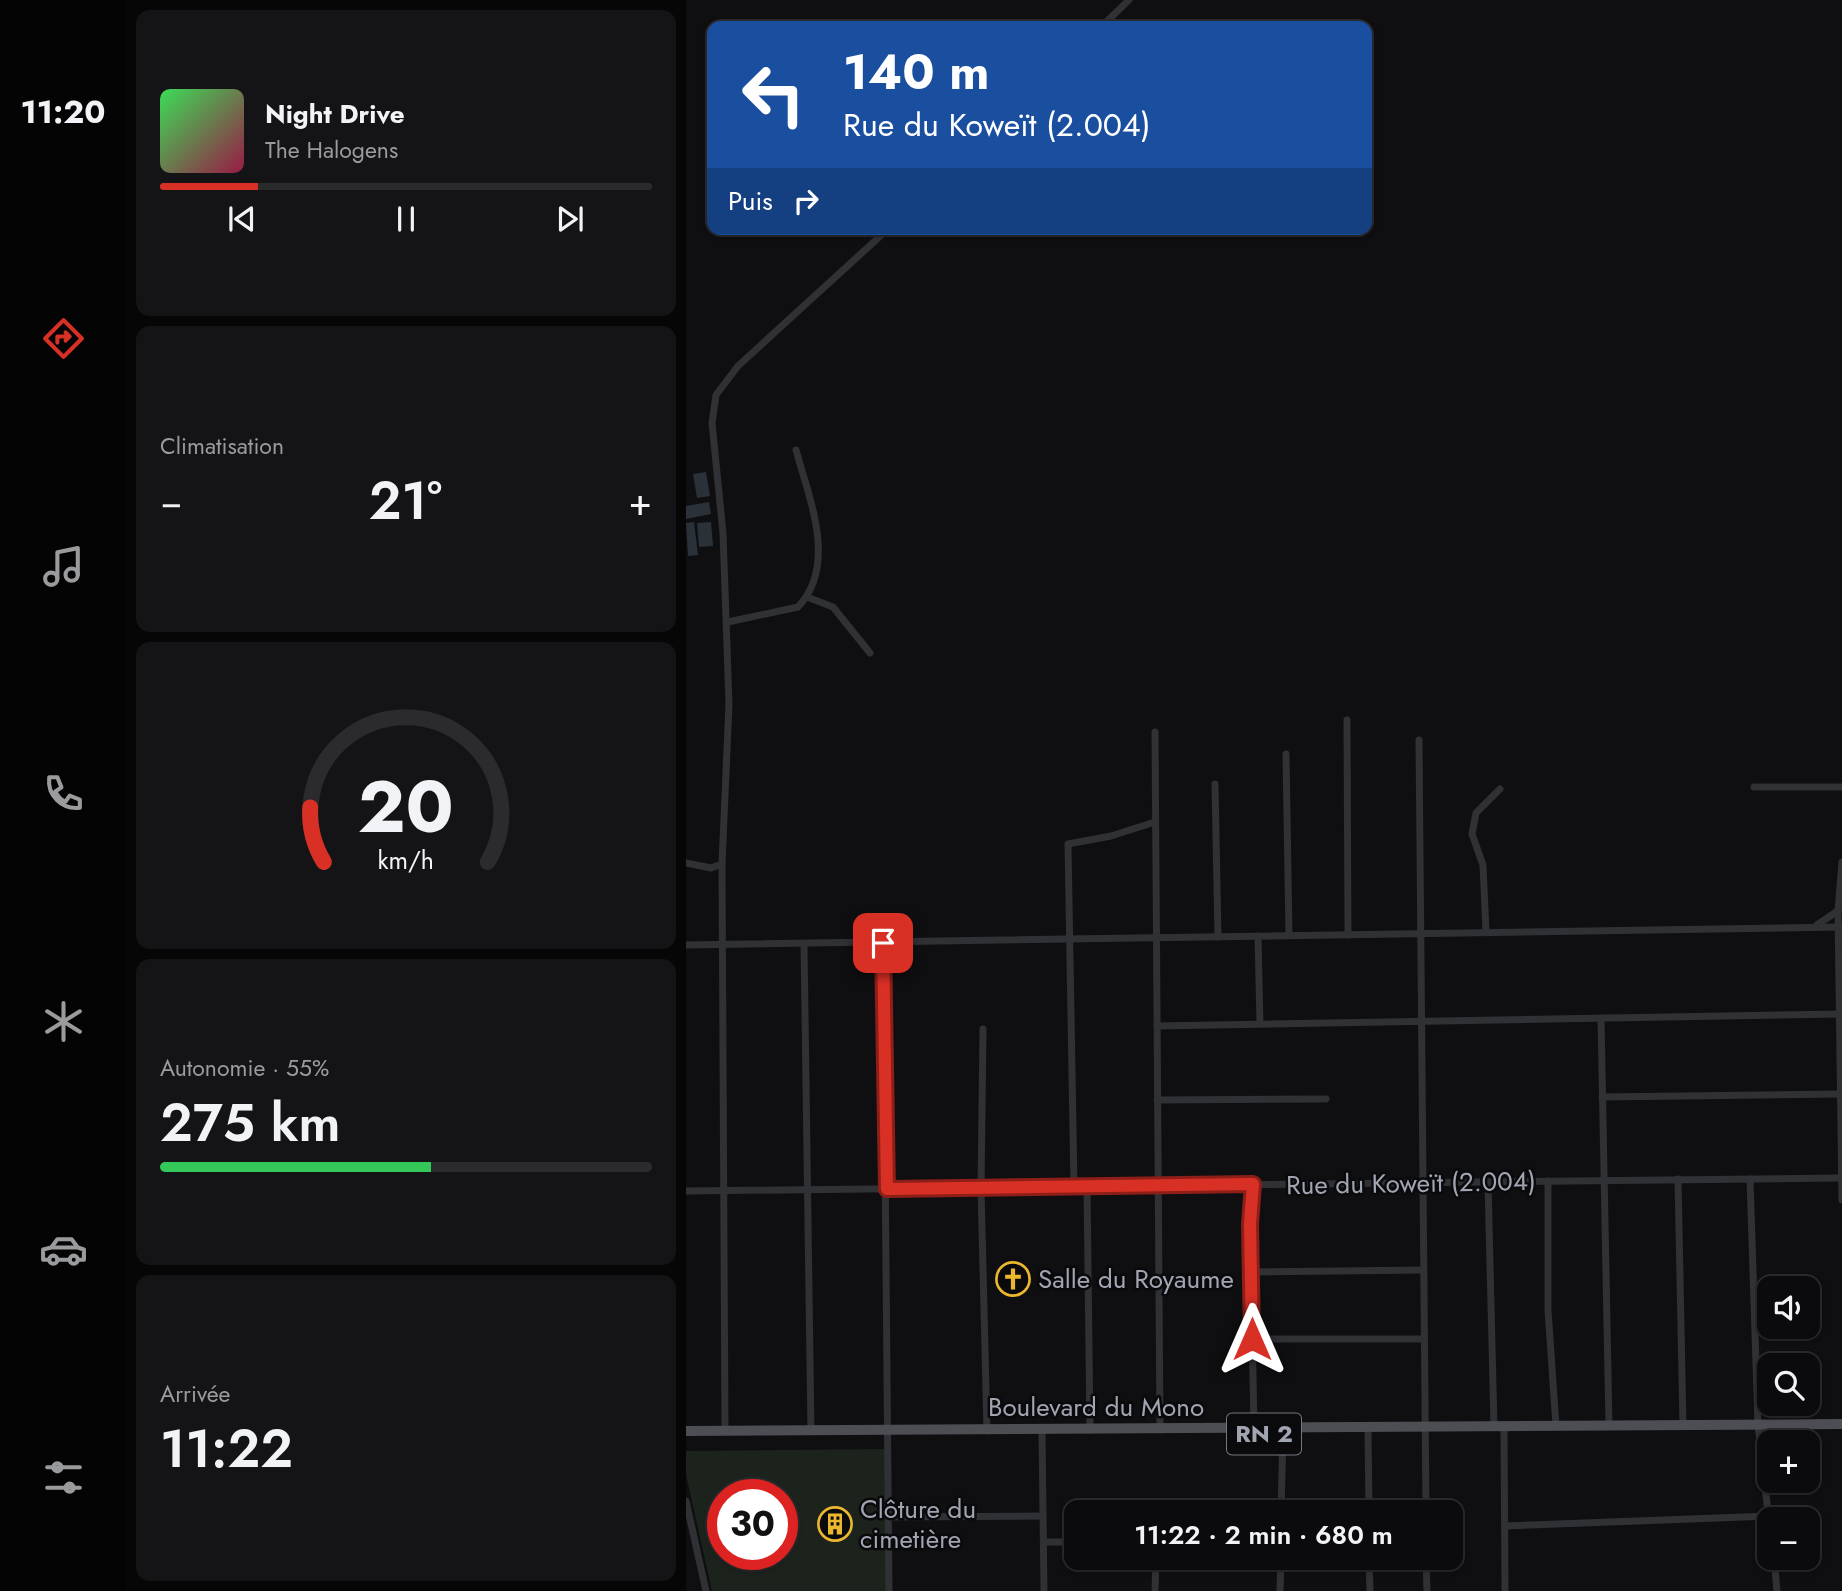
<!DOCTYPE html>
<html lang="fr">
<head>
<meta charset="utf-8">
<style>
  :root { --surface:#0b0b0d; --page:#141416; --text:#f1f3f6; --muted:#9a9b9d; --line:#2b2b2e; --accent:#d93025 }
  body { margin:0; font-family:Jost,sans-serif; background:var(--page); color:var(--text); height:100vh; display:flex; flex-direction:column; font-size:26px; white-space:nowrap }
  * { box-sizing:border-box; margin:0 }
  p { font-size:23px; color:var(--muted) }
  .icon { flex:none; width:38px; height:38px; fill:none; stroke:currentColor; stroke-width:2; stroke-linecap:round; stroke-linejoin:round }
  .map { position:relative; flex:1; overflow:hidden }
  .panel { display:flex; flex-direction:column; gap:10px; padding:10px; background:#060607; width:560px }
  .panel>* { flex:none }
  .top-card { position:absolute; left:21px; top:21px; width:665px; height:214px; border-radius:14px; box-shadow:0 2px 5px #0004,0 0 0 2px var(--line); background:#1a4fa0; color:#fff; overflow:hidden }
  .tools { position:absolute; left:1071px; top:1276px; display:grid; gap:14px }
  .tools a { display:grid; place-items:center; width:63px; height:63px; border-radius:14px; background:var(--surface); box-shadow:0 2px 5px #0004,0 0 0 2px var(--line); font-size:35px }
  .speed { position:absolute; left:21px; top:1479px; display:flex; gap:14px; font-size:35px; font-weight:700; text-align:center }
  .speed>* { display:grid; place-content:center; width:91px; height:91px; border-radius:50%; background:var(--surface); box-shadow:0 2px 5px #0004,0 0 0 2px var(--line); line-height:1 }
  .speed .limit { border:10px solid #d22; background:#fff; color:#111 }
  .pin { position:absolute; display:grid; place-items:center; width:60px; height:60px; color:#fff; margin:-30px; border-radius:14px; box-shadow:0 4px 10px #0006 }
  .me { position:absolute; width:77px; margin:-38px; rotate:0deg; stroke-linejoin:round; filter:drop-shadow(0 0 5px #0008) }
  .turn { display:flex; align-items:center; gap:24px; height:147px; padding:0 21px; font-size:32px }
  .turn .icon { width:91px; height:91px; stroke-width:2.5 }
  .turn b { display:block; font-size:49px; line-height:60px }
  .then { display:flex; align-items:center; height:66px; padding:0 21px; background:#0003; gap:14px; font-size:26px }
  .big { font-size:52px; font-weight:600; line-height:1.1 }
  .panel .card { flex:1; display:flex; flex-direction:column; justify-content:center; gap:10px; min-width:0; padding:0 24px; border-radius:14px; background:var(--page) }
  .panel .dial { align-items:center; gap:0 }
  .dial svg { height:182px; overflow:visible; fill:none; stroke:var(--line); stroke-width:7; stroke-linecap:round; text-anchor:middle }
  .dial text { fill:var(--text); stroke:none }
  .song { display:flex; align-items:center; gap:21px }
  .cover { width:84px; height:84px; border-radius:10px; background:linear-gradient(135deg,hsl(130 70% 55%),hsl(340 70% 35%)) }
  .played { height:7px; border-radius:4px; background:linear-gradient(90deg,var(--accent) 20%,var(--line) 20%) }
  .keys { display:flex; justify-content:space-around; direction:ltr }
  .heat { display:flex; justify-content:space-between; align-items:center; font-size:38px; direction:ltr }
  .charge { height:10px; border-radius:5px; background:linear-gradient(90deg,#34c759 55%,var(--line) 0) }
  .trip { position:absolute; left:378px; top:1500px; width:399px; height:70px; border-radius:14px; background:var(--surface); box-shadow:0 2px 5px #0004,0 0 0 2px var(--line); font-weight:600; line-height:70px; text-align:center }
  main { display:flex; flex:1; min-height:0 }
  .dock { display:flex; flex-direction:column; width:126px; justify-content:space-around; align-items:center; background:#040405; color:var(--muted) }
  .dock .icon { width:49px; height:49px }
  .dock .selected { color:var(--accent) }
  .dock b { font-size:32px; color:var(--text) }
  .map>svg:first-child { display:block }
</style>
</head>
<body>
<main>
<nav class="dock">
<b>11:20</b>
<svg class="icon selected" aria-label="directions" viewBox="0 0 24 24"><path d="M12 3l9 9-9 9-9-9zM9 14v-3h6M13 9l2 2-2 2"/></svg>
<svg class="icon" aria-label="music" viewBox="0 0 24 24"><path d="M9 18V5l10-2v13"/><circle cx="6" cy="18" r="3"/><circle cx="16" cy="16" r="3"/></svg>
<svg class="icon" aria-label="phone" viewBox="0 0 24 24"><path d="M5 4h4l2 5-3 2q2 4 5 5l2-3 5 2v4C11 20 4 13 5 4z"/></svg>
<svg class="icon" aria-label="climate" viewBox="0 0 24 24"><path d="M12 3v18M4 7l16 10M4 17L20 7"/></svg>
<svg class="icon" aria-label="car" viewBox="0 0 24 24"><path d="M5 17H2v-5l4-1 3-4h7l3 4 3 1v5h-3M9 17h6M6 11h13"/><circle cx="7" cy="17" r="2"/><circle cx="17" cy="17" r="2"/></svg>
<svg class="icon" aria-label="filters" viewBox="0 0 24 24"><path d="M4 7h16M4 17h16"/><circle cx="9" cy="7" r="2"/><circle cx="15" cy="17" r="2"/></svg>
</nav>
<section class="panel">
<div class="card">
<div class="song"><i class="cover"></i><div><b>Night Drive</b><p>The Halogens</p></div></div>
<div class="played"></div>
<div class="keys"><svg class="icon" aria-label="previous" viewBox="0 0 24 24"><path d="M18 5L8 12l10 7zM5 5v14"/></svg><svg class="icon" aria-label="pause" viewBox="0 0 24 24"><path d="M8 5v14M16 5v14"/></svg><svg class="icon" aria-label="next" viewBox="0 0 24 24"><path d="M6 5l10 7-10 7zM19 5v14"/></svg></div>
</div>
<div class="card"><p>Climatisation</p>
<div class="heat"><a>−</a><b class="big">21°</b><a>+</a></div>
</div>
<div class="card dial"><svg viewBox="0 0 100 80">
<path d="M14 69A42 42 0 1 1 86 69"/>
<path d="M14 69A42 42 0 0 1 8 45" stroke="#d93025"/>
<text x="50" y="56" font-size="32" font-weight="700">20</text>
<text x="50" y="72" font-size="11">km/h</text>
</svg></div>
<div class="card"><p>Autonomie · 55%</p><b class="big">275 km</b><div class="charge"></div></div>
<div class="card"><p>Arrivée</p><b class="big">11:22</b></div>
</section>
<div class="map">
<svg width="1156" height="1591" viewBox="0 0 1156 1591">
  <rect width="100%" height="100%" fill="#0f0f11"/>
  <!-- green -->
  <path fill="#1c231d" fill-rule="evenodd" d="M200,1449L202,1591H26L0,1475V1451ZM37,1494H96V1554H37Z"/>
  <!-- water -->
  <g fill="#2a3138">
    <polygon points="20,472 24,496 11,498 7,474"/>
    <polygon points="23,502 25,514 0,519 0,506"/>
    <polygon points="8,522 12,555 2,556 0,523"/>
    <polygon points="25,522 27,546 13,547 11,523"/>
  </g>
  <g fill="none" stroke-linecap="round" stroke-linejoin="round">
    <!-- street -->
    <g stroke="#303135" stroke-width="7">
      <polyline points="416,26 443,0"/>
      <polyline points="121,597 147,607 184,653"/>
      <path d="M42,622L112,607C152,565 123,498 110,450"/>
      <polyline points="661,720 662,935"/>
      <polyline points="469,732 474,1430"/>
      <polyline points="733,740 740,1512"/>
      <polyline points="600,754 603,935"/>
      <polyline points="529,784 532,937"/>
      <polyline points="1068,787 1156,787"/>
      <polyline points="1156,862 1152,911 1156,1200"/>
      <polyline points="0,863 25,868 36,864 43,704 37,533 26,423 30,395 52,366 202,229"/>
      <polyline points="36,864 39,1431"/>
      <polyline points="1131,925 1153,910"/>
      <polyline points="800,932 797,865 786,834 790,813 814,789"/>
      <polyline points="572,936 574,1024"/>
      <polyline points="197,943 203,1591"/>
      <polyline points="118,944 125,1431"/>
      <polyline points="0,945 1156,927"/>
      <polyline points="915,1018 923,1426"/>
      <polyline points="471,1026 1156,1014"/>
      <polyline points="297,1029 295,1188 301,1431"/>
      <polyline points="916,1097 1156,1094"/>
      <polyline points="471,1100 640,1099"/>
      <polyline points="992,1179 997,1425"/>
      <polyline points="1064,1179 1072,1425 1083,1521"/>
      <polyline points="862,1181 862,1310 870,1426"/>
      <polyline points="802,1182 808,1427"/>
      <polyline points="567,1184 564,1224 568,1428"/>
      <polyline points="401,1186 404,1430"/>
      <polyline points="388,1187 382,844 425,836 469,822"/>
      <polyline points="0,1191 1156,1178"/>
      <polyline points="565,1272 737,1270"/>
      <polyline points="566,1339 738,1339"/>
      <polyline points="818,1427 819,1591"/>
      <polyline points="591,1428 597,1434 595,1512"/>
      <polyline points="682,1428 683,1512"/>
      <polyline points="356,1431 358,1591"/>
      <polyline points="0,1501 20,1591"/>
      <polyline points="203,1517 357,1516"/>
      <polyline points="819,1526 1083,1516"/>
      <polyline points="358,1542 390,1542"/>
      <polyline points="683,1558 684,1591"/>
      <polyline points="740,1558 741,1591"/>
      <polyline points="1088,1558 1091,1591"/>
      <polyline points="469,1591 470,1558"/>
      <polyline points="594,1591 595,1558"/>
    </g>
    <!-- primary -->
    <polyline stroke="#4d4e54" stroke-width="10" points="0,1431 1156,1424"/>
  </g>
  <g fill="none" stroke-linecap="round" stroke-linejoin="round">
    <!-- route casing -->
    <g stroke="#8d1f18" stroke-width="18">
      <polyline id="route" points="197,943 201,1189 567,1184 564,1224 566,1339"/>
    </g>
    <!-- route -->
    <use href="#route" stroke="#d93025" stroke-width="12"/>
  </g>
  <!-- icons -->
  <defs>
    <g id="church-ring" transform="scale(1.75)"><circle r="9.5" fill="#0a0a0c" stroke="#eab72e" stroke-width="1.5"/><path d="M-1.2-6h2.4v3.5h3.3v2.4h-3.3V6h-2.4V-.1h-3.3v-2.4h3.3Z" fill="#eab72e"/></g>
    <g id="building-ring" transform="scale(1.75)"><circle r="9.5" fill="#0a0a0c" stroke="#eab72e" stroke-width="1.5"/><path d="M-4-6H4V6H1V3H-1V6H-4ZM-2.5-4.3h1.7v1.8h-1.7ZM.8-4.3h1.7v1.8H.8ZM-2.5-1h1.7V.8h-1.7ZM.8-1h1.7V.8H.8Z" fill="#eab72e"/></g>
  </defs>
  <g fill-rule="evenodd">
    <use href="#church-ring" x="327" y="1279"/>
    <use href="#building-ring" x="149" y="1524"/>
  </g>
  <g text-anchor="middle" stroke-width="5" stroke-linejoin="round" paint-order="stroke">
    <!-- shield labels -->
    <rect fill="#0a0a0c" stroke="#747680" stroke-width="2" x="541" y="1413.5" width="74" height="41" rx="5"/>
    <g font-size="24" font-weight="bold" fill="#a1a5b1">
      <text x="578" y="1442">RN 2</text>
    </g>
    <!-- street labels -->
    <g font-size="26" fill="#a1a5b1" stroke="#0a0a0c">
      <text transform="translate(725 1183) rotate(-1)" y="9">Rue du Koweït (2.004)</text>
      <text x="410" y="1416">Boulevard du Mono</text>
    </g>
    <!-- poi labels -->
    <g font-size="26" fill="#a1a5b1" stroke="#0a0a0c" text-anchor="start">
      <text x="352" y="1288">Salle du Royaume</text>
      <text x="174" y="1518">Clôture du<tspan x="174" dy="30">cimetière</tspan></text>
    </g>
  </g>
</svg>
<div class="tools">
<a><svg class="icon" aria-label="sound" viewBox="0 0 24 24"><path d="M4 9h4l5-4v14l-5-4H4zM17 9q2 3 0 6"/></svg></a>
<a><svg class="icon" aria-label="search" viewBox="0 0 24 24"><circle cx="10" cy="10" r="6"/><path d="M15 15l6 6"/></svg></a>
<a>+</a>
<a>−</a>
</div>
<div class="speed"><div class="limit">30</div></div>
<div class="pin" style="left:197px;top:943px;background:#d93025"><svg class="icon" aria-label="arrive" viewBox="0 0 24 24"><path d="M6 21V4h12l-3 4 3 4H6"/></svg></div>
<svg class="me" style="left:566px;top:1339px" viewBox="-20 -20 40 40"><path d="M0-17L14 15 0 8-14 15z" fill="#d93025" stroke="#fff" stroke-width="4"/></svg>
<div class="trip">11:22 · 2 min · 680 m</div>
<div class="top-card">
<div class="turn"><svg class="icon" aria-label="left" viewBox="0 0 24 24"><path d="M17 20v-9H6M10 6l-5 5 5 5"/></svg><div><b>140 m</b>Rue du Koweït (2.004)</div></div>
<div class="then">Puis<svg class="icon" aria-label="right" viewBox="0 0 24 24"><path d="M7 20v-9h11M14 6l5 5-5 5"/></svg></div>
</div>
</div>
</main>
</body>
</html>
